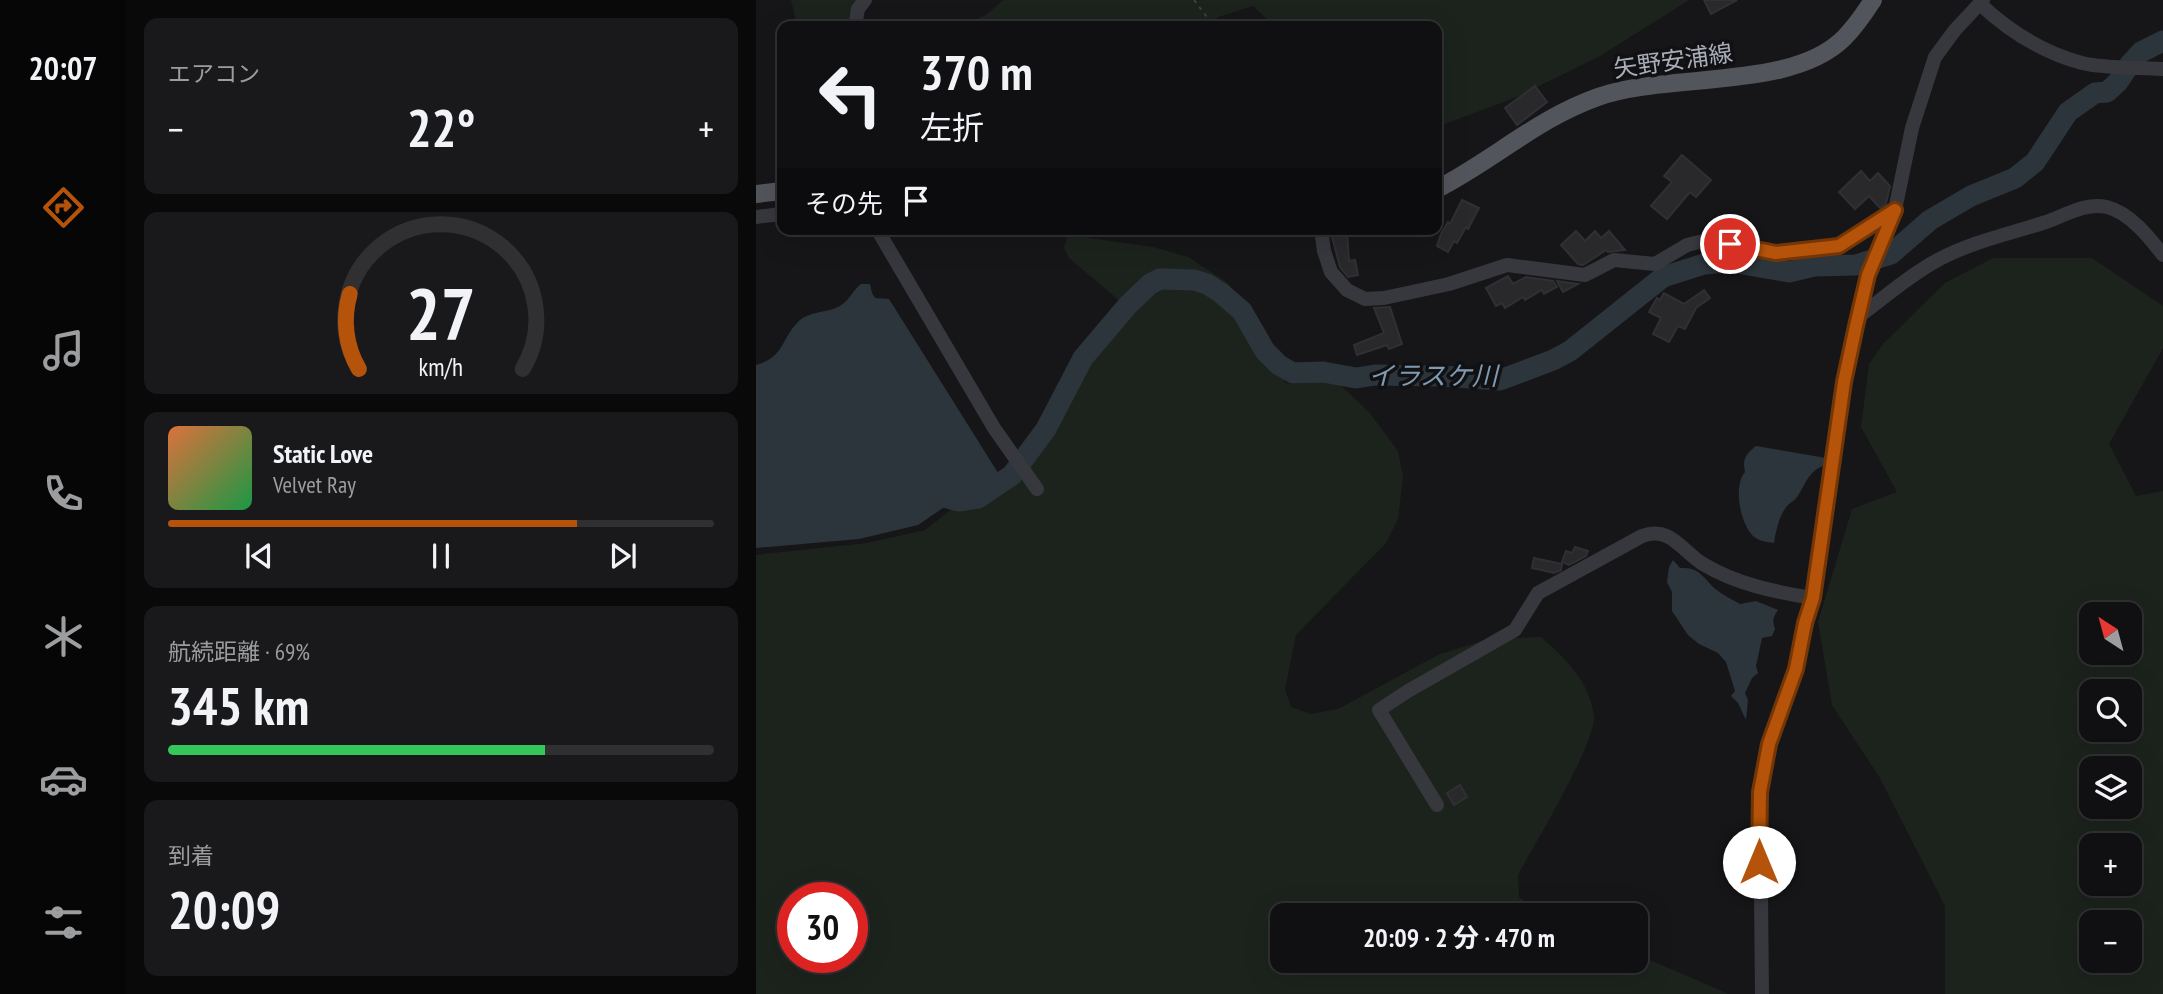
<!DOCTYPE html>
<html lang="ja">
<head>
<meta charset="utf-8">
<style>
  :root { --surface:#101012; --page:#19191b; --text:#f1f3f6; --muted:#9c9d9f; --line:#303032; --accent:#b45309 }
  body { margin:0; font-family:"PT Sans Narrow","Noto Sans JP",sans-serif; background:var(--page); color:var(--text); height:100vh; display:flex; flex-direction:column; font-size:26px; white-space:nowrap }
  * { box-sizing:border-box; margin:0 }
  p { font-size:23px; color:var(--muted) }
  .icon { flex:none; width:38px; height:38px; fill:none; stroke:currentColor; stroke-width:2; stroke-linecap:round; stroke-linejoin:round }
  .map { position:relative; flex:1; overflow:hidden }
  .details { display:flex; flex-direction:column; gap:18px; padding:18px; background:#09090a; width:630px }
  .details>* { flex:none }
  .guide { position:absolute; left:21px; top:21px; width:665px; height:214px; border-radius:14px; box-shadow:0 7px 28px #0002,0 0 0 2px var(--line); background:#101012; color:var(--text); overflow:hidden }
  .needle { width:46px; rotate:324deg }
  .controls { position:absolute; left:1323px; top:602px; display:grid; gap:14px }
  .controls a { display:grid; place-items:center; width:63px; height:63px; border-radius:14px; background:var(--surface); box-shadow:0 7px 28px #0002,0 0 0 2px var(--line); font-size:35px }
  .speed { position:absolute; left:21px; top:882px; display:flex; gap:14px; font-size:35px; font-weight:700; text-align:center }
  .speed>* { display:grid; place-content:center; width:91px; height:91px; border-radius:50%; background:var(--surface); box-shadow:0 7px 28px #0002,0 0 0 2px var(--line); line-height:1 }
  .speed .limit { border:10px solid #d22; background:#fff; color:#111 }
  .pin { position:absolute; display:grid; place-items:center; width:60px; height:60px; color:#fff; margin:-30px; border:4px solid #fff; border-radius:50%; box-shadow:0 2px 7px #0007 }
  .me { position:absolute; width:77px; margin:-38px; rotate:0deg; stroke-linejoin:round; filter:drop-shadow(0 0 5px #0008) }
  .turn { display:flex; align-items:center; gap:24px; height:147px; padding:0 28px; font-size:32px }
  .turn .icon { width:91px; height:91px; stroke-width:2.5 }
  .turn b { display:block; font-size:49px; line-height:60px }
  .then { display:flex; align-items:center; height:66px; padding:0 28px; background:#0003; gap:14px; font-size:26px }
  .big { font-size:52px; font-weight:700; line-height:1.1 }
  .details .card { flex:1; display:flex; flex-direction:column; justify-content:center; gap:10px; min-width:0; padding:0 24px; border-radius:14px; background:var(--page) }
  .details .dial { align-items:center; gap:0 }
  .dial svg { height:182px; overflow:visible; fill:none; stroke:var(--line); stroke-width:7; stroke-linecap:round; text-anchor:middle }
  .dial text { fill:var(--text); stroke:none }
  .song { display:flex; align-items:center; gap:21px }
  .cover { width:84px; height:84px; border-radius:10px; background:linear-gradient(135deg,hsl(20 70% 55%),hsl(140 70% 35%)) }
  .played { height:7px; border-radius:4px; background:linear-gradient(90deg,var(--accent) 75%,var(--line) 75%) }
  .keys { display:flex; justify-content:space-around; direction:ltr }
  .heat { display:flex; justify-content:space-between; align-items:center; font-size:38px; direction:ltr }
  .charge { height:10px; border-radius:5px; background:linear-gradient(90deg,#34c759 69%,var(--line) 0) }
  .trip { position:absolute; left:514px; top:903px; width:378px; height:70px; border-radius:14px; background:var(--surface); box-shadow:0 7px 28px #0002,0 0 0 2px var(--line); font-weight:700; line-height:70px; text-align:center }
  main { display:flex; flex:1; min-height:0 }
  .tab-bar { display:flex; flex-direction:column; width:126px; justify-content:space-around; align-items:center; background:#060607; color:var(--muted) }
  .tab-bar .icon { width:49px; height:49px }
  .tab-bar .on { color:var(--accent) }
  .tab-bar b { font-size:32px; color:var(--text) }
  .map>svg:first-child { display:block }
</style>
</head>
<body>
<main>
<nav class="tab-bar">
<b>20:07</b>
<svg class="icon on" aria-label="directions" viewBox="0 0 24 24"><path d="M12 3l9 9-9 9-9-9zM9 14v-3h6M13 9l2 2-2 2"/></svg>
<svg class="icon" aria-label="music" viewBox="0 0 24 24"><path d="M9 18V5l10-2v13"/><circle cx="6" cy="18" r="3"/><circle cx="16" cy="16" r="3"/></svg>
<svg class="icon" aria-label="phone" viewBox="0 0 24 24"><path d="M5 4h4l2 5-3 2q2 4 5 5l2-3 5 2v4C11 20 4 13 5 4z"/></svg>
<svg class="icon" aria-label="climate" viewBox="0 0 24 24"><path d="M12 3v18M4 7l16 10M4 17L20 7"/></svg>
<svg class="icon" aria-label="car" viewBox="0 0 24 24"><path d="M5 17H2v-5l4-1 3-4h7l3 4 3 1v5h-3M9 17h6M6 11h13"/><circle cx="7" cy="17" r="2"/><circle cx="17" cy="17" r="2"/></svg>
<svg class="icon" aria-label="filters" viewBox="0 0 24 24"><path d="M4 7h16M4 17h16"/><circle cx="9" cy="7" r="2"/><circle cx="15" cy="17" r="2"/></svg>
</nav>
<section class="details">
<div class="card"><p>エアコン</p>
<div class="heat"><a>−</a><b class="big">22°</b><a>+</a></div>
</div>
<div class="card dial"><svg viewBox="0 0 100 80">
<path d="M14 69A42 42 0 1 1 86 69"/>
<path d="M14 69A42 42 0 0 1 10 36" stroke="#b45309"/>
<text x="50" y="56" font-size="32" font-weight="700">27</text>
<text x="50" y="72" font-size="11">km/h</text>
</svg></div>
<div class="card">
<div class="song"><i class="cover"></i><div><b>Static Love</b><p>Velvet Ray</p></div></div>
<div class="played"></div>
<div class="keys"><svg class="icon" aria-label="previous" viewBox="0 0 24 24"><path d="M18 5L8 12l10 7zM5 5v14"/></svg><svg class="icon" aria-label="pause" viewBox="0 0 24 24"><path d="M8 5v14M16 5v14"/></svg><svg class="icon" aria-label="next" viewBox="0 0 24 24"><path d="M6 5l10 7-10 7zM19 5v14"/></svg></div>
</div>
<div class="card"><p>航続距離 · 69%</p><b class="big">345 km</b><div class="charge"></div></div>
<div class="card"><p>到着</p><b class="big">20:09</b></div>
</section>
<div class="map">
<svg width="1407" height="994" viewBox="0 0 1407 994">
  <rect width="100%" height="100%" fill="#161618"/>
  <!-- green -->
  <g fill="#1c231d" fill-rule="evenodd">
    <polygon points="35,0 103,0 94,11 92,26 41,26"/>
    <polygon points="247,0 933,0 844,56 761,97 681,127 681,26 518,26 497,6 462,17 452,26 205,26 230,15"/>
    <path d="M314,229H333V238L397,247L432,257L472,283L521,357L529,383C548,386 561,379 579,380L613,412L642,451L647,477L642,519L630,543L540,635L529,689L535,707L555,714L582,709L684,654L733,639L785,637C809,658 834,682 838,716C841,741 777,847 762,875L763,897L784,915H527V961H880V954L973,994H0V555L111,543L169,530L200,506L230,496L253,482L276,457L345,341L372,308L313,258L308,248ZM37,898H96V957H37Z"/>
    <path d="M1237,258H1336L1407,306V348L1353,444L1380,496L1407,491V994H1189V906L1124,778L1076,705L1062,622L1096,509L1141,492L1105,427L1113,364L1127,344L1189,283ZM1335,614H1374V653H1335ZM1335,691H1374V730H1335ZM1335,768H1374V807H1335ZM1335,845H1374V884H1335ZM1335,922H1374V961H1335Z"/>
  </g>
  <!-- water -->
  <g fill="#2c353c">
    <path d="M105,284H114L116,293L119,298L133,299L244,476L206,495L162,525L103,539L0,548V365C28,357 25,340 41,323C52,311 70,313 82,307C93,302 96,291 105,284Z"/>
    <path d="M1000,446L1070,458L1067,466C1053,471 1050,483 1043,494C1040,500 1035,502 1031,506C1023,516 1020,530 1018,543C1010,542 1003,541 997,536C984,523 977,486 989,472C986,459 990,454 1000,446Z"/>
    <path d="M917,560L924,568C941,567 945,574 956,586C963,593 975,599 984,604L1000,601L1022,610C1017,617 1016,621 1019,629L1016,636L1006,638L1000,666L1002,673L996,678L989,693L992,700L990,720L982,703L975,696L979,691L970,662L962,653L943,644L932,635L916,611V592L911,582L913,567Z"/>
  </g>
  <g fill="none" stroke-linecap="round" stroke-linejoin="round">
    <!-- river -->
    <polyline stroke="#2c353c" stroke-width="21" points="174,493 202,501 222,498 256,475 290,429 327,358 372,305 394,284 404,279 438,280 451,284 465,293 486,311 509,351 523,365 537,373 567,372 600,378 619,375 685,376 744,380 797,360 814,351 907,277 948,264 975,262 1033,272 1058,266 1100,265 1135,254 1174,220 1215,196 1259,178 1279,162 1312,112 1339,93 1351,92 1362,82 1374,64 1385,52 1407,41"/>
  </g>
  <!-- building -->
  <g fill="#29292c" stroke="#303034" stroke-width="2">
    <polygon points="948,0 981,0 955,14"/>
    <polygon points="779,86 791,102 761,125 749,108"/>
    <polygon points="926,155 955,180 940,197 934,192 911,219 895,206 916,182 908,176"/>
    <polygon points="1105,171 1114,181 1122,173 1134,186 1130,204 1124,208 1113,196 1099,209 1083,192"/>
    <polygon points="706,200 723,208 712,229 710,227 701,243 698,241 692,252 681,246 685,234 692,222 694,224"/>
    <polygon points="820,231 829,241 839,231 845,238 853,231 869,250 852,252 850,250 827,265 822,264 805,245"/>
    <polygon points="591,232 593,261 599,260 602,275 592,277 584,267 575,233"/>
    <polygon points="752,276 757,284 770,277 797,281 801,287 788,294 786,290 769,300 767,297 749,308 746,303 740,306 730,288"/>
    <polygon points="801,281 822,284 807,292"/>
    <polygon points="948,290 954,298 940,308 929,329 922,326 913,342 897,334 905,318 893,312 901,298 904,300 908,293 928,304"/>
    <polygon points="634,307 646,344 633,349 631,345 601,355 598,345 628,333 618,308"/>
    <polygon points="819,547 832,551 830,556 813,565 806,562 810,551 816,553"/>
    <polygon points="778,558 806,564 805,570 798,573 776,568"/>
    <polygon points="704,785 711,797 698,805 691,793"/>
  </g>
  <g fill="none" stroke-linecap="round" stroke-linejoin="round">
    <!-- path -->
    <polyline stroke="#3d3f44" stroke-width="2" stroke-dasharray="3.5 5" stroke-linecap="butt" points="438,0 451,17 453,26"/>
    <!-- minor -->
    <g stroke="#37383d" stroke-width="14">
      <path d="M1224,4C1252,30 1288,53 1326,63C1352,69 1380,67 1407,69"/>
      <polyline points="99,26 102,9 109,0"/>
      <polyline points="0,217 26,214"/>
      <polyline points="121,229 238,428 281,489"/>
      <polyline points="565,229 568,251 575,272 591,290 609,299 628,298 693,284 751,265 829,275 858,260 899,264 931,245 951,240 1020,253 1060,250 1083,246 1139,210"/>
      <path d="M1102,317C1127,299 1152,276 1180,261C1214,242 1253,234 1290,222C1310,215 1330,202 1351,207C1374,213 1393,237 1407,255"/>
      <path d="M681,805L623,710L652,691L759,630L782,593L886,536C914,525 926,551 947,564C980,584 1019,592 1057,598"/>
      <polyline points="1006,994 1004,792 1013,744 1040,669 1057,598 1088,382 1100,326 1112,275 1139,210 1156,128 1179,57 1199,30 1227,0"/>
    </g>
    <!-- major -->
    <g stroke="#53555c" stroke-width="18">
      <path d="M681,189C736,161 782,118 842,97C912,72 1035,91 1088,38C1099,27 1108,14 1117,0"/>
      <polyline points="0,194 26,191"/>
    </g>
  </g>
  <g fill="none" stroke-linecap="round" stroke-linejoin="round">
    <!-- route casing -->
    <g stroke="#753606" stroke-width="18">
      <polyline id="route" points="974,244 1020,253 1083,246 1139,210 1112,275 1100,326 1088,382 1057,598 1049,623 1040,669 1013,744 1004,792 1003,862"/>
    </g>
    <!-- route -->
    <use href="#route" stroke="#b45309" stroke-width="12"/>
  </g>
  <g text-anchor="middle" stroke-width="7" stroke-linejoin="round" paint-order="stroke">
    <!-- street labels -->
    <g font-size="24" fill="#a8adb8" stroke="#111113">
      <text transform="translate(917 61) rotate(-8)" y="8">矢野安浦線</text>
    </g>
    <!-- water labels -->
    <g font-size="26" font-style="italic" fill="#7f9bb3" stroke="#111113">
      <text x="677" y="385">イラスケ川</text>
    </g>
  </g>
</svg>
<div class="controls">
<a><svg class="needle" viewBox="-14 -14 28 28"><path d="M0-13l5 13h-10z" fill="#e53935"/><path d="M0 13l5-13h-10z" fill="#9c9d9f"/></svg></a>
<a><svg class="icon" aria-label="search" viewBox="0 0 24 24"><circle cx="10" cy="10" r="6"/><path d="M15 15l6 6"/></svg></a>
<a><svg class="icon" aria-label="layers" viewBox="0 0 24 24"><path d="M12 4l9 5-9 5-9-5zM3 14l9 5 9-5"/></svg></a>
<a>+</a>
<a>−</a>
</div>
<div class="speed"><div class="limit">30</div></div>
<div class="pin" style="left:974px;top:244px;background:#d93025"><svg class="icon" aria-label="arrive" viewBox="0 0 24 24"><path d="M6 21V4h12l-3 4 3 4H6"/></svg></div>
<svg class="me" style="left:1003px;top:862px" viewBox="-20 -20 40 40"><circle r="19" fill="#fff"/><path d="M0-13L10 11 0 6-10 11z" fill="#b45309"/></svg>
<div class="trip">20:09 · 2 分 · 470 m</div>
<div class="guide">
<div class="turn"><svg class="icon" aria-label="left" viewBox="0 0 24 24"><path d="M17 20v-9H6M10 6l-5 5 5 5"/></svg><div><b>370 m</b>左折</div></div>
<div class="then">その先<svg class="icon" aria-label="arrive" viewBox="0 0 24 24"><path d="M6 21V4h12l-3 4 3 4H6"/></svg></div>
</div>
</div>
</main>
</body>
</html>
